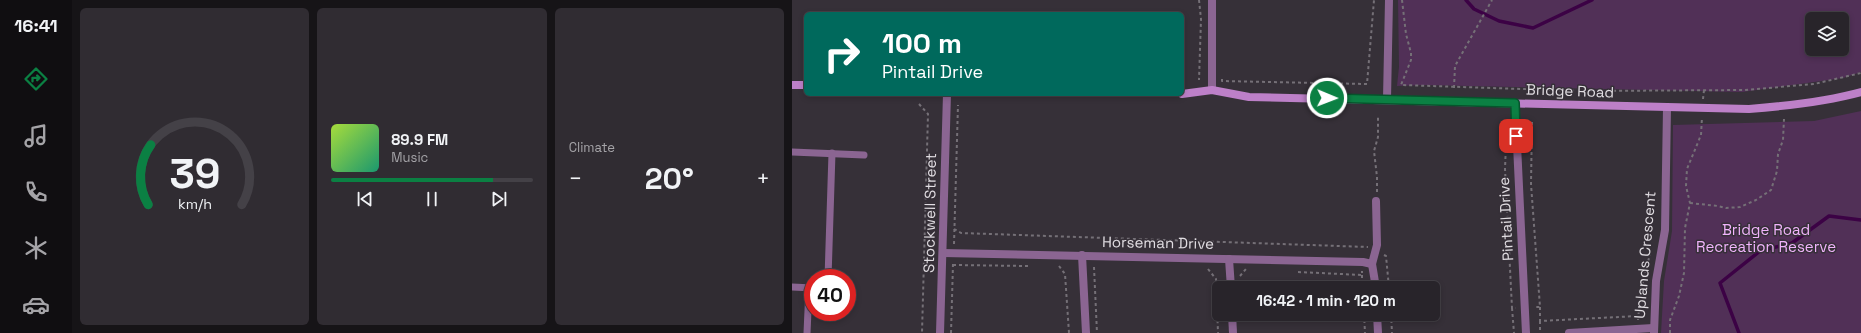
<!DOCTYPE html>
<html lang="en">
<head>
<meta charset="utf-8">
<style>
  :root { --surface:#28242a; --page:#302c32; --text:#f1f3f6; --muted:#a5a4a8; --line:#444147; --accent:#0b8043 }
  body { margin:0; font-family:"Space Grotesk",sans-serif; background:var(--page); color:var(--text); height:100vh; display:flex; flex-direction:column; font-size:15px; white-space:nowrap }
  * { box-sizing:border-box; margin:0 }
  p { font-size:13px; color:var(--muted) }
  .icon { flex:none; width:22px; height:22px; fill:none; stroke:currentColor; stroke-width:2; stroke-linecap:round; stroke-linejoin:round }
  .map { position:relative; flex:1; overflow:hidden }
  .side { display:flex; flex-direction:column; gap:8px; padding:8px; background:#161417; width:720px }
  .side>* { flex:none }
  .hud { position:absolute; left:12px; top:12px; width:380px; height:84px; border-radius:6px; box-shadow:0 2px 6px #0003,0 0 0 1px var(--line); background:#00695c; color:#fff; overflow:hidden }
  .fabs { position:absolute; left:1013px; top:12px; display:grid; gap:8px }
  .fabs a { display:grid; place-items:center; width:44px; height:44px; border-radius:6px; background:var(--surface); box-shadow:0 2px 6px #0003,0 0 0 1px var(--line); font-size:20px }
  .speed { position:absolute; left:12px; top:269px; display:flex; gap:8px; font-size:20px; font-weight:700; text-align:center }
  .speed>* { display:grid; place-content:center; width:52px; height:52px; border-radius:50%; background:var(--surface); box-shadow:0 2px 6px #0003,0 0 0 1px var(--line); line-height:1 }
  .speed .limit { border:6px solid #d22; background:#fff; color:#111 }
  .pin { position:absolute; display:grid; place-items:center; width:34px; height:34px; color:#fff; margin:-17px; border-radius:8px; box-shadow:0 2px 6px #0006 }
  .me { position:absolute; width:44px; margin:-22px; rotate:91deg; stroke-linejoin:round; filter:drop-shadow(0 0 3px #0008) }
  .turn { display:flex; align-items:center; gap:14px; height:84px; padding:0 12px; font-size:18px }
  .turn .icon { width:52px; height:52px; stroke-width:2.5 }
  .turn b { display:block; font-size:28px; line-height:34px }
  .big { font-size:30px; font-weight:700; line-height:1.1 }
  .side .widget { flex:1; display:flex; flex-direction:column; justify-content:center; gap:6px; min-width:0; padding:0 14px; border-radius:6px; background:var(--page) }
  .side .dial { align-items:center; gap:0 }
  .dial svg { height:104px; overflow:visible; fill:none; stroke:var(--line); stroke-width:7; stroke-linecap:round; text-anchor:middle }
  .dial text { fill:var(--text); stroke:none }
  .song { display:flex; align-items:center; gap:12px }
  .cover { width:48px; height:48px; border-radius:6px; background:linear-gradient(135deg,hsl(80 70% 55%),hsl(160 70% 35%)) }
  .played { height:4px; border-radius:2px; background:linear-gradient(90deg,var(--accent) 80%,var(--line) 80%) }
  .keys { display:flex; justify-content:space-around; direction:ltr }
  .heat { display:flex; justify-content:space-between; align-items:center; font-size:22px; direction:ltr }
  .side .tiles { flex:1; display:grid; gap:8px; grid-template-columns:repeat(3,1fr) }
  .trip { position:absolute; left:420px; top:281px; width:228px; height:40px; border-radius:6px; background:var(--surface); box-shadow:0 2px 6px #0003,0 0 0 1px var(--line); font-weight:700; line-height:40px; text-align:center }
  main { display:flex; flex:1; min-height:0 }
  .tab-bar { display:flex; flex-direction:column; width:72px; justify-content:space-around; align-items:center; background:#100e11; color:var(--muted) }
  .tab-bar .icon { width:28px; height:28px }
  .tab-bar .on { color:var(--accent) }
  .tab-bar b { font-size:18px; color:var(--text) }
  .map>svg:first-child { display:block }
</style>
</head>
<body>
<main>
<nav class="tab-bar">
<b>16:41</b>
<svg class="icon on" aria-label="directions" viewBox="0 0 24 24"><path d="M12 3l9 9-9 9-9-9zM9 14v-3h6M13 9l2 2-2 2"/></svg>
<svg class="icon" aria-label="music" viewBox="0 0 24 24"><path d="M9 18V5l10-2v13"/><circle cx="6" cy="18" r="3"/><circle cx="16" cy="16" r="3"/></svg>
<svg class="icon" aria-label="phone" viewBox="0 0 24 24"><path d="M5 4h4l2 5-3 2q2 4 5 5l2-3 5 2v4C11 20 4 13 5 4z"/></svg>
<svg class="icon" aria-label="climate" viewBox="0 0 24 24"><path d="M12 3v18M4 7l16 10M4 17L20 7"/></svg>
<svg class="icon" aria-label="car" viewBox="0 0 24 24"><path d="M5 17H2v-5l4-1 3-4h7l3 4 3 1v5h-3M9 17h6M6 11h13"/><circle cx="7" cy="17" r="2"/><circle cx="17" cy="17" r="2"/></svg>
</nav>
<section class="side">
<div class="tiles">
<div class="widget dial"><svg viewBox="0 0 100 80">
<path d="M14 69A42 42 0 1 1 86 69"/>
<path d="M14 69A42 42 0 0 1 16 23" stroke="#0b8043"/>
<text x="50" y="56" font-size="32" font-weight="700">39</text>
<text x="50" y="72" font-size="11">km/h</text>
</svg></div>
<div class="widget">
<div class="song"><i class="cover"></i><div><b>89.9 FM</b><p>Music</p></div></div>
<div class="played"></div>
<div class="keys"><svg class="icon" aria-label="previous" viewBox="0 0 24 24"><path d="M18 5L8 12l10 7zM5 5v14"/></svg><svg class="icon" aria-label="pause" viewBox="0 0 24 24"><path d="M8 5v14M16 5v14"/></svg><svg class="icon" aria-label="next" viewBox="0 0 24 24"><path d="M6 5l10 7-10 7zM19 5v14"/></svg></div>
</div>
<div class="widget"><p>Climate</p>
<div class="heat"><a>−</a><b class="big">20°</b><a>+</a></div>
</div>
</div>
</section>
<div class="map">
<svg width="1069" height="333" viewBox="0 0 1069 333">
  <rect width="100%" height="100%" fill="#363038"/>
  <!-- green -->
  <g fill="#513057" fill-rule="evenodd">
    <path d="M606,0H1069V72L1051,78L950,92L632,85L605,86L607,67ZM1020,19H1050V49H1020Z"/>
    <polygon points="1069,111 1069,333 869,333 872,281 880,231 881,125 1022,121"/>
  </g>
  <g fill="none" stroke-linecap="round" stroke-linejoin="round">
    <!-- stream -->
    <g stroke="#3c0245" stroke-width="3.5">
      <polyline points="674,0 682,9 707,21 741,28 800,0"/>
      <polyline points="947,333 928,283 968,251 1000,243 1037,216 1069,220"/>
    </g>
    <!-- path -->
    <g stroke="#757077" stroke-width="2" stroke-dasharray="3 3" stroke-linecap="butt">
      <polyline points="407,0 409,19 407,80"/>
      <polyline points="610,0 614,34 619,53 619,60 609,85 791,91 953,90 1022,84 1069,73"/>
      <polyline points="430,79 430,81 575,84 582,0"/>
      <polyline points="662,88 663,66 700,0"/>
      <polyline points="911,99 912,90"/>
      <polyline points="127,104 136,114 130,333"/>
      <polyline points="740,122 739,184 748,307 743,307"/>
      <polyline points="714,144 713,169 720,308 724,308"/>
      <polyline points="585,192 585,177 582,151 586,137 586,116"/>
      <polyline points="898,203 926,206 934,208 948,207 964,200 979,190 985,171 986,154 991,140 992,119"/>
      <polyline points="162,229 169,233 576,247"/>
      <polyline points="162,244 166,105"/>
      <polyline points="592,255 594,256 597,288"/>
      <polyline points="161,265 236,266"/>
      <polyline points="267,266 273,274 277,333"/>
      <polyline points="302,267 305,333"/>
      <polyline points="416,269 424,279 426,333"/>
      <polyline points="506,272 570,275 570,271"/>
      <polyline points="570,275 570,288"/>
      <polyline points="448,276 454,269"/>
      <polyline points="748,307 748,321 846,316"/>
      <polyline points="720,308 722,333"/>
      <polyline points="572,314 573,333"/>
      <polyline points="599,314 600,333"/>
      <polyline points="846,320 849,289 858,254"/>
      <polyline points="748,321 748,333"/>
      <polyline points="159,333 161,264"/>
      <polyline points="878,333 878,320 887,296 892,273 893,228 898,203 894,186 895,169 909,135 910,117"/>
    </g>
    <!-- lane -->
    <g stroke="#8b6592" stroke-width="7">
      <polyline points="0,152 72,155"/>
      <polyline points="36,278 40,153"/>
      <polyline points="0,287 21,288"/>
      <polyline points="15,333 17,288"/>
    </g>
    <!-- street -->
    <g stroke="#8b6592" stroke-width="8">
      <polyline points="420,90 420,0"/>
      <polyline points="595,99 597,0"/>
      <polyline points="723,103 734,333"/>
      <polyline points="151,253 571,262 580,264"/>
      <polyline points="290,255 294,333"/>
      <polyline points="437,259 439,288"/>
      <polyline points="584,288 580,264 585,245 584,201"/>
      <polyline points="440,314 441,333"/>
      <polyline points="585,314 586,333"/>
      <polyline points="148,333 155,94"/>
      <polyline points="777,333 861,328"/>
      <polyline points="862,333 864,281 873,230 875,108"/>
    </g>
    <!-- secondary -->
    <g stroke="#bd80c8" stroke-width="8">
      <polyline points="0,85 14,85"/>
      <path d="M390,94L420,90L457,97L957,109C995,106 1032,102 1069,92"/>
    </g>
  </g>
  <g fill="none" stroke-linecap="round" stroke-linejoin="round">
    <!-- route casing -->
    <g stroke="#07532c" stroke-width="10">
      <polyline id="route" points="535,98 723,103 724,136"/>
    </g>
    <!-- route -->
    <use href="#route" stroke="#0b8043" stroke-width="7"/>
  </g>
  <g text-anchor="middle" stroke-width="3" stroke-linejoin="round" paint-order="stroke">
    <!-- street labels -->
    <g font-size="15" fill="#e0dce1" stroke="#363038">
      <text transform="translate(778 91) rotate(2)" y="5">Bridge Road</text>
      <text transform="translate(138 213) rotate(-89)" y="5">Stockwell Street</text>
      <text transform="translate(714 219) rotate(-93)" y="5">Pintail Drive</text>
      <text transform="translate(366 243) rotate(1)" y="5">Horseman Drive</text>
      <text transform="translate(853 255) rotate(-85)" y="5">Uplands Crescent</text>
    </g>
    <!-- park labels -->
    <g font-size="15" fill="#f1b3fc" stroke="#363038">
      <text x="974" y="235">Bridge Road<tspan x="974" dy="17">Recreation Reserve</tspan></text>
    </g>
  </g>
</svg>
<div class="fabs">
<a><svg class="icon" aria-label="layers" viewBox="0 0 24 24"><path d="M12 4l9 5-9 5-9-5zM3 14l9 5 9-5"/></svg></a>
</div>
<div class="speed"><div class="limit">40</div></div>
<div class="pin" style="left:724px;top:136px;background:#d93025"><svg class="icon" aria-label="arrive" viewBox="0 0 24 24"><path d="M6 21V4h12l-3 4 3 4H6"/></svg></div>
<svg class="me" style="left:535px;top:98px" viewBox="-20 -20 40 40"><circle r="17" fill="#0b8043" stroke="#fff" stroke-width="3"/><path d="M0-11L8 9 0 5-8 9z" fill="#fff"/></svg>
<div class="trip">16:42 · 1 min · 120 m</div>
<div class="hud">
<div class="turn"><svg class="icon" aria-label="right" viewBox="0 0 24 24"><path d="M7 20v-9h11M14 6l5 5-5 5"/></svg><div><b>100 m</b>Pintail Drive</div></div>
</div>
</div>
</main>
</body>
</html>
